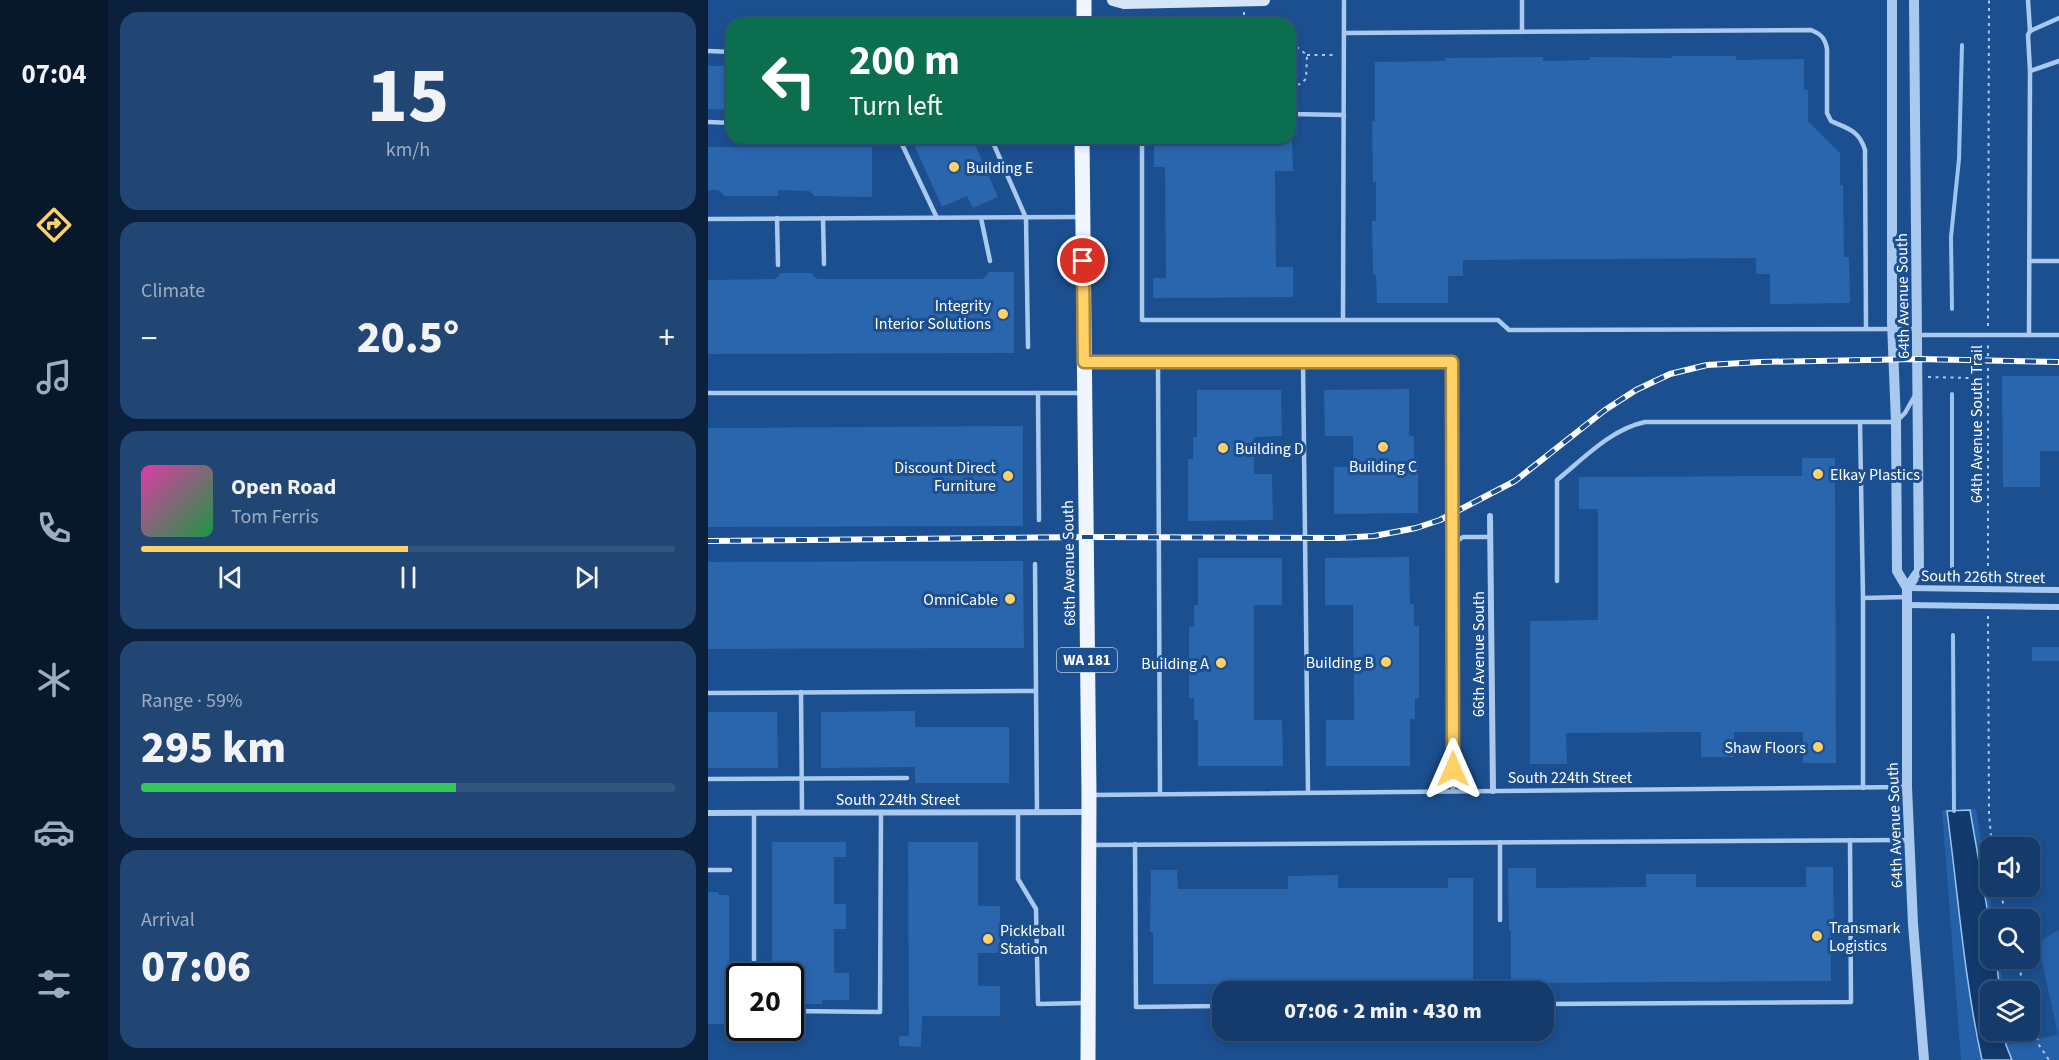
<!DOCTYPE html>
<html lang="en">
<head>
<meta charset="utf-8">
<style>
  :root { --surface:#143b6b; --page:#214673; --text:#f1f3f6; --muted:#9dadc1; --line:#33557e; --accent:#ffd166 }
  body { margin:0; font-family:"Source Sans 3",sans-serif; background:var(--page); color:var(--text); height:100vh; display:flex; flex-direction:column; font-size:22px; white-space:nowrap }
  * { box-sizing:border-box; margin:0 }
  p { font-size:20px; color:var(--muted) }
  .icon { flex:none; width:33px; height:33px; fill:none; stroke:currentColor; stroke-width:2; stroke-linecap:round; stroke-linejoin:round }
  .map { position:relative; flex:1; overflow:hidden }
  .drawer { display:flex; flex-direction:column; gap:12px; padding:12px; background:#0b203b; width:600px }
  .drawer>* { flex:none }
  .banner { position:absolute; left:18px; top:18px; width:570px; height:126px; border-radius:18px; box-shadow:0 3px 9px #0003,0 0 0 2px var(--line); background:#0b6e4f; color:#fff; overflow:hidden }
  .controls { position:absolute; left:1272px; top:837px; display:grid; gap:12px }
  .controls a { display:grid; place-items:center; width:60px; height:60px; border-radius:12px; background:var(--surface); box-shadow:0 3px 9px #0003,0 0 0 2px var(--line); font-size:30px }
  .speed { position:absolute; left:18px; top:963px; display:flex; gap:12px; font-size:30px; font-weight:700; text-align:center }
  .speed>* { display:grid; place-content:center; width:78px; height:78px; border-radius:50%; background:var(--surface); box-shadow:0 3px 9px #0003,0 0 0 2px var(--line); line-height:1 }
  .speed .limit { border:3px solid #111; border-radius:9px; background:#fff; color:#111 }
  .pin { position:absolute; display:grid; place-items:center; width:51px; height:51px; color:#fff; margin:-26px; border:3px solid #fff; border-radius:50%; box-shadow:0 2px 6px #0007 }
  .me { position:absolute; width:66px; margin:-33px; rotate:0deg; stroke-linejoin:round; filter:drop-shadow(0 0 4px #0008) }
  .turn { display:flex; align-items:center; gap:21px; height:126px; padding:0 24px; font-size:27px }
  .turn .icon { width:78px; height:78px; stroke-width:2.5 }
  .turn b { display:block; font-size:42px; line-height:51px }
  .big { font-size:45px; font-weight:800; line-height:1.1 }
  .drawer .tile { flex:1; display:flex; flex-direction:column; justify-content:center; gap:9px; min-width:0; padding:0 21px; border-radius:18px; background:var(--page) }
  .drawer .dial { align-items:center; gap:0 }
  .dial b { font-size:78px; line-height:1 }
  .song { display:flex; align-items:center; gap:18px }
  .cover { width:72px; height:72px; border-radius:9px; background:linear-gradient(135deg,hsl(320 70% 55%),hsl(140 70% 35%)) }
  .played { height:6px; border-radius:3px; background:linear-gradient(90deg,var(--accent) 50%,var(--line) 50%) }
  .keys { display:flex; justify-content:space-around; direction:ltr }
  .heat { display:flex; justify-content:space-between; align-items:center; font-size:33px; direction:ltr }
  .charge { height:9px; border-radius:4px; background:linear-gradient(90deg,#34c759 59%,var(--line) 0) }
  .trip { position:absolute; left:504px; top:981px; width:342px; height:60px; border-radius:18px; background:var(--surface); box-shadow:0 3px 9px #0003,0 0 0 2px var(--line); font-weight:800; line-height:60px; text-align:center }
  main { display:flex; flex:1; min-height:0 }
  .dock { display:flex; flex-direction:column; width:108px; justify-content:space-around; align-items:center; background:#08182b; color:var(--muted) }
  .dock .icon { width:42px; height:42px }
  .dock .on { color:var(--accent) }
  .dock b { font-size:27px; color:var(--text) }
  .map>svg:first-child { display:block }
</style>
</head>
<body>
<main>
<nav class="dock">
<b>07:04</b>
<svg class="icon on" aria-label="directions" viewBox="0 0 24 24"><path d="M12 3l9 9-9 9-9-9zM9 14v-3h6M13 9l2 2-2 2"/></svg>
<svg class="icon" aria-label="music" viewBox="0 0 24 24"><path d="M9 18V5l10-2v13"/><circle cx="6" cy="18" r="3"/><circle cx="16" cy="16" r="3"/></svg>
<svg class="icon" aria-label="phone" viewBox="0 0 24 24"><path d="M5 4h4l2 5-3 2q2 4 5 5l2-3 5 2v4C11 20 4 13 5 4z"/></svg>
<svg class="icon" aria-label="climate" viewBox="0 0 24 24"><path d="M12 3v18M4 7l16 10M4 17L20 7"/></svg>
<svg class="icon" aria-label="car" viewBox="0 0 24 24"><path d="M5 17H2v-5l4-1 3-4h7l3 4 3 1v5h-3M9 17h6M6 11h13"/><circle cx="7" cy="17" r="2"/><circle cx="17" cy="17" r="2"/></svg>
<svg class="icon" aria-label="filters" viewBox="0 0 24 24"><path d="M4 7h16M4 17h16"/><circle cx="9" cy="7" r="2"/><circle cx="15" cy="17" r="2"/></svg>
</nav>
<section class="drawer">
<div class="tile dial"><b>15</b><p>km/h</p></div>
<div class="tile"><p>Climate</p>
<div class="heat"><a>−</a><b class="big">20.5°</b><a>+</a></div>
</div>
<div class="tile">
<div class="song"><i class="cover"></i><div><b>Open Road</b><p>Tom Ferris</p></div></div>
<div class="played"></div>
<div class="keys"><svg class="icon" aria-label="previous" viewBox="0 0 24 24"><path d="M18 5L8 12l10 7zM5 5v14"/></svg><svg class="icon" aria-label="pause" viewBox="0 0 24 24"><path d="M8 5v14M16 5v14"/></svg><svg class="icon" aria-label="next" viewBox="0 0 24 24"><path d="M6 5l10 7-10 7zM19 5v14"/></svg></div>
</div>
<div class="tile"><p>Range · 59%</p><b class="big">295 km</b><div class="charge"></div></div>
<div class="tile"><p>Arrival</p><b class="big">07:06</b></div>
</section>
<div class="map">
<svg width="1351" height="1060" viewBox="0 0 1351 1060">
  <rect width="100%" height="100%" fill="#1b4f8f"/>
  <!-- green -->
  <polygon fill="#2461a8" points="1268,809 1285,919 1282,920 1282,958 1291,959 1296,991 1282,992 1282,1030 1300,1031 1300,1044 1350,1035 1332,952 1335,939 1351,930 1351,1060 1253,1060 1234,810"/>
  <!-- water -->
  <path fill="#123a6d" stroke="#9cc4f0" stroke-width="1.5" d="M1262,810L1282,925V958L1288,959L1292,991L1282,992V1030L1297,1031L1298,1045L1304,1060H1274C1256,978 1250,894 1239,811Z"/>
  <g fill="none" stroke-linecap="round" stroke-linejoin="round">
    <!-- stream -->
    <g stroke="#9cc4f0" stroke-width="4">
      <polyline points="1244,309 1243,237 1251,159 1254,45"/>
      <polyline points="1244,394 1244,569"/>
      <polyline points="1245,635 1246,811"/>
    </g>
  </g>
  <!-- building -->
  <g fill="#2a66ad">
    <polygon points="964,56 1028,56 1028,60 1096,59 1096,90 1100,90 1100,121 1132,153 1132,185 1135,185 1136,257 1141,257 1142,303 1062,304 1062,274 1048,274 1048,258 755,260 755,276 740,276 740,303 669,303 668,275 665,275 664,221 668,221 668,182 665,182 664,121 667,121 667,62 737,61 737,58 835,57 835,61 882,60 882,57 965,58"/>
    <polygon points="0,66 24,66 24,110 0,109"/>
    <polygon points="203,138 264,138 290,197 265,208 259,196 234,207"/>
    <polygon points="493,141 584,141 585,171 567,171 568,267 585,267 585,297 445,298 445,278 458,278 457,167 446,167 446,146 493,145"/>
    <polygon points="0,147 164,147 164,197 107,196 101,191 70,190 70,196 17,196 10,190 0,190"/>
    <polygon points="281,272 306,272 306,353 0,354 0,280 67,279 73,273 103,273 109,279 275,279"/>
    <polygon points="1294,376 1351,376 1351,451 1332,451 1332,487 1295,487"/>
    <polygon points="701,389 701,436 706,436 706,458 710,458 710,513 626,514 626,467 645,467 645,436 617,436 616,390"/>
    <polygon points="489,390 573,390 574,436 546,437 546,474 564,474 565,520 480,521 480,459 485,459 485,437 489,437"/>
    <polygon points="315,426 315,526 0,527 0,428"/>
    <polygon points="1094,458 1127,458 1128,763 1095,763 1095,732 1026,732 1026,757 993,757 993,732 858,733 859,764 822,764 822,621 890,620 890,509 871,509 871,477 1094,476"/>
    <polygon points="701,557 702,604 706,604 706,626 711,626 711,698 707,698 707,719 702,719 702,766 618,766 618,720 646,720 645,605 617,605 617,558"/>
    <polygon points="490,558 574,558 574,605 546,605 546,720 574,720 575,766 490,766 490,720 486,720 486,698 481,698 481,627 486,627 486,605 490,605"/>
    <polygon points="315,561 316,648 0,649 0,562"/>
    <rect x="1324" y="647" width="27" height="14"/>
    <polygon points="207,711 207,727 301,727 301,783 207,783 207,767 113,768 113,712"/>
    <polygon points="0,712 69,712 70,768 0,768"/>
    <polygon points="64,842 138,842 138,857 126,857 126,904 138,904 138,929 126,929 126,973 141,973 141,1000 114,1000 114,1004 82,1004 82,976 64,976"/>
    <polygon points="200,842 270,842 270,906 292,906 292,953 270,953 270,986 292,986 292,1016 214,1016 213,1047 191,1046 191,1036 201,1036"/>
    <polygon points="1098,867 1125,867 1126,933 1123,933 1123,981 803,983 803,931 801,931 800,868 828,868 828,888 938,887 938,874 988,874 988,887 1098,887"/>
    <polygon points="443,870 469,870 470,889 580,889 580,876 630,875 630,888 740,888 740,878 765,878 765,983 445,984 445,932 442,932"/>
    <polygon points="0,892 10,892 11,895 21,895 21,1024 0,1024"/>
  </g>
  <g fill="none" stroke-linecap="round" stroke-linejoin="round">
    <!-- path -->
    <g stroke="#a9c9ee" stroke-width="2" stroke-dasharray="3 4.5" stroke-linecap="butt">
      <polyline points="536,12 536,24"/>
      <polyline points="582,44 585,44 599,55 598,79 592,84 582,86"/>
      <polyline points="599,55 627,55"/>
      <polyline points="1280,326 1281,0"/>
      <polyline points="1220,377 1261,378 1280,382"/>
      <polyline points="1280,581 1280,343"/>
      <polyline points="1280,616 1281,813 1284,848"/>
      <polyline points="1291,886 1299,920"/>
      <polyline points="1309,958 1317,992"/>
      <polyline points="1322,1008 1331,1045 1341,1060"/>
    </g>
    <!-- service -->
    <g stroke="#a9c9ee" stroke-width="4.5">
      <polyline points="814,0 814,32"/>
      <polyline points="1320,0 1322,31"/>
      <path d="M636,33L1103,30C1113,34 1117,38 1119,49V113L1123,121C1140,129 1151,130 1157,150L1158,329"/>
      <polyline points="0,51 24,52"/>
      <polyline points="1351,61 1322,71 1321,335 1351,335"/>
      <polyline points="1322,71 1320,35 1322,31 1351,18"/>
      <polyline points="582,114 636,115"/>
      <polyline points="0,122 24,123"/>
      <polyline points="191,138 229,218"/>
      <polyline points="283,138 318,218 320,347"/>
      <polyline points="434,138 434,320 790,320 801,330 1209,329"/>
      <polyline points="69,218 70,265"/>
      <polyline points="115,218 116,264"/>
      <polyline points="273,218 282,261"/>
      <polyline points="0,219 372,217"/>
      <polyline points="1321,261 1351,261"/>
      <polyline points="635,320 636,0"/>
      <polyline points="1209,335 1321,335"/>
      <polyline points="380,362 450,362 452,794"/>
      <polyline points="450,362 744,362 745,544"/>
      <polyline points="595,362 600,793"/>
      <polyline points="0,393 374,393"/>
      <polyline points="330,393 331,520"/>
      <polyline points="327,564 329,812"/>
      <path d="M849,581V480C875,459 903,429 937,422H1152"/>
      <polyline points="1155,598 1199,597"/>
      <polyline points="93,692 94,812"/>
      <polyline points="0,693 328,691"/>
      <polyline points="0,779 199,778"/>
      <polyline points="1155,788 1155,598 1152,422 1188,422 1197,413 1206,397"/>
      <polyline points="745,791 745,544 755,537 783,537"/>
      <polyline points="383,795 1199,787"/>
      <polyline points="310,812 310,879 328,909 330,1004 376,1003"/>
      <polyline points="792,842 792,920"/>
      <polyline points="427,844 428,1007 514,1006"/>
      <polyline points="384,845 1200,840"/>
      <polyline points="0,870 22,870"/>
      <polyline points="46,976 46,813"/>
      <polyline points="836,1004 1143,1002 1142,840"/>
      <polyline points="82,1011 172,1012 173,812"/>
    </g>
    <!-- minor -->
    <g stroke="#a9c9ee" stroke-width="6">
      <polyline points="782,516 785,791"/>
      <polyline points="1199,588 1351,590"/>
      <polyline points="1199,605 1351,607"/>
      <polyline points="0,813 380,812"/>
    </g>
    <!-- tertiary -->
    <g stroke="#a9c9ee" stroke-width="10">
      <polyline points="1184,0 1184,323 1188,422 1189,571 1199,588 1199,787 1205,924 1216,1060"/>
      <polyline points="1199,588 1211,571 1206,0"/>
    </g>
    <!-- secondary -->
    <polyline stroke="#d6e6fa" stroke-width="12" points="405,0 416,3 556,0"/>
    <!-- primary -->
    <g stroke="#f0f6ff" stroke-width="15">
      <polyline points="376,0 376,24"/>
      <polyline points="374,138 381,795 380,1060"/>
    </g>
    <!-- rail casing -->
    <g stroke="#fff" stroke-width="6">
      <polyline id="rail" points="0,541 377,537 631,538 666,536 708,528 732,520 807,481 897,410 928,390 962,374 999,365 1052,362 1210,359 1351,362"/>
    </g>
    <!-- rail -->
    <use href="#rail" stroke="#1b4f8f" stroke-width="4" stroke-dasharray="11" stroke-linecap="butt"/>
  </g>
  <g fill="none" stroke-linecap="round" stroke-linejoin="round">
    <!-- route casing -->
    <g stroke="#a68842" stroke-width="15">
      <polyline id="route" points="375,261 376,362 744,362 745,769"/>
    </g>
    <!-- route -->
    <use href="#route" stroke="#ffd166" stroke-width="10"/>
  </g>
  <!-- markers -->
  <g fill="#ffd166" stroke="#1b4f8f" stroke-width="2">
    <circle cx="246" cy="167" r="6"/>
    <circle cx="295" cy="314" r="6"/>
    <circle cx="675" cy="447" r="6"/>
    <circle cx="515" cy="448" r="6"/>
    <circle cx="1110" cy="474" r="6"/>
    <circle cx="300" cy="476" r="6"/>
    <circle cx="302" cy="599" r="6"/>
    <circle cx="678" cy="662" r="6"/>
    <circle cx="513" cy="663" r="6"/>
    <circle cx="1110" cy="747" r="6"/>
    <circle cx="1109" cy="936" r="6"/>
    <circle cx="280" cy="939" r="6"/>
  </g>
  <g text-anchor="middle" stroke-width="6" stroke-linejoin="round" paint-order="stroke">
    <!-- shield labels -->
    <rect fill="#1b4f8f" stroke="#bbcadd" stroke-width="1.5" x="349" y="648" width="60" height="24" rx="4.5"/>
    <g font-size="15" font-weight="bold" fill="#fff">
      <text x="379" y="665">WA 181</text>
    </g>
    <!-- poi labels -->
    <g font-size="16" fill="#fff" stroke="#1b4f8f" text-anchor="end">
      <text x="258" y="173" text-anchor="start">Building E</text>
      <text x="283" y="311">Integrity<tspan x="283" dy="18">Interior Solutions</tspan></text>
      <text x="527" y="454" text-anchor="start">Building D</text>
      <text x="675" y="472" text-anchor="middle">Building C</text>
      <text x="288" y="473">Discount Direct<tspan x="288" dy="18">Furniture</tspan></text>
      <text x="1122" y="480" text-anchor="start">Elkay Plastics</text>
      <text x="290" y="605">OmniCable</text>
      <text x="666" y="668">Building B</text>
      <text x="501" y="669">Building A</text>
      <text x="1098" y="753">Shaw Floors</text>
      <text x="1121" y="933" text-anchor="start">Transmark<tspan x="1121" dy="18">Logistics</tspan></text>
      <text x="292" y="936" text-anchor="start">Pickleball<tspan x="292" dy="18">Station</tspan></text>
    </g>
    <!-- street labels -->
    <g font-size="16" fill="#fff" stroke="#1b4f8f">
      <text transform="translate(1194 296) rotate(-91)" y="6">64th Avenue South</text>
      <text transform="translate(1268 424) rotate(-90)" y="6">64th Avenue South Trail</text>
      <text transform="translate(360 563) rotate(-91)" y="6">68th Avenue South</text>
      <text transform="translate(1275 576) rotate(1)" y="6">South 226th Street</text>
      <text transform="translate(770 654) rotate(-90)" y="6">66th Avenue South</text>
      <text x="862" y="783">South 224th Street</text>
      <text x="190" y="805">South 224th Street</text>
      <text transform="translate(1186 825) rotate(-92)" y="6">64th Avenue South</text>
    </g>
  </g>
</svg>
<div class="controls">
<a><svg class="icon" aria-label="sound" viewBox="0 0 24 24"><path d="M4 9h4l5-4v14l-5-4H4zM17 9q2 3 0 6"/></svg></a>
<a><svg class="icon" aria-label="search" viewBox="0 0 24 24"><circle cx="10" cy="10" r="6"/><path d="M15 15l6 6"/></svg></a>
<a><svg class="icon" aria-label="layers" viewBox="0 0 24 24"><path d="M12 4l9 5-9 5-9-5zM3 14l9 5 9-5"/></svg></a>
</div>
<div class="speed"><div class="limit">20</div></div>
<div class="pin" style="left:375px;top:261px;background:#d93025"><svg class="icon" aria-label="arrive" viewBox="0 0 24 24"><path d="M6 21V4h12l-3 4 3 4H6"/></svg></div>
<svg class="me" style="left:745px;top:769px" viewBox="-20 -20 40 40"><path d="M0-17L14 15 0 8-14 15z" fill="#ffd166" stroke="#fff" stroke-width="4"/></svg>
<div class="trip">07:06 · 2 min · 430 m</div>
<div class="banner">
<div class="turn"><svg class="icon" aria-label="left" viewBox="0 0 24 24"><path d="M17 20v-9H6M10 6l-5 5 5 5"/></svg><div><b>200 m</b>Turn left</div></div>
</div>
</div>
</main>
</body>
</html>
